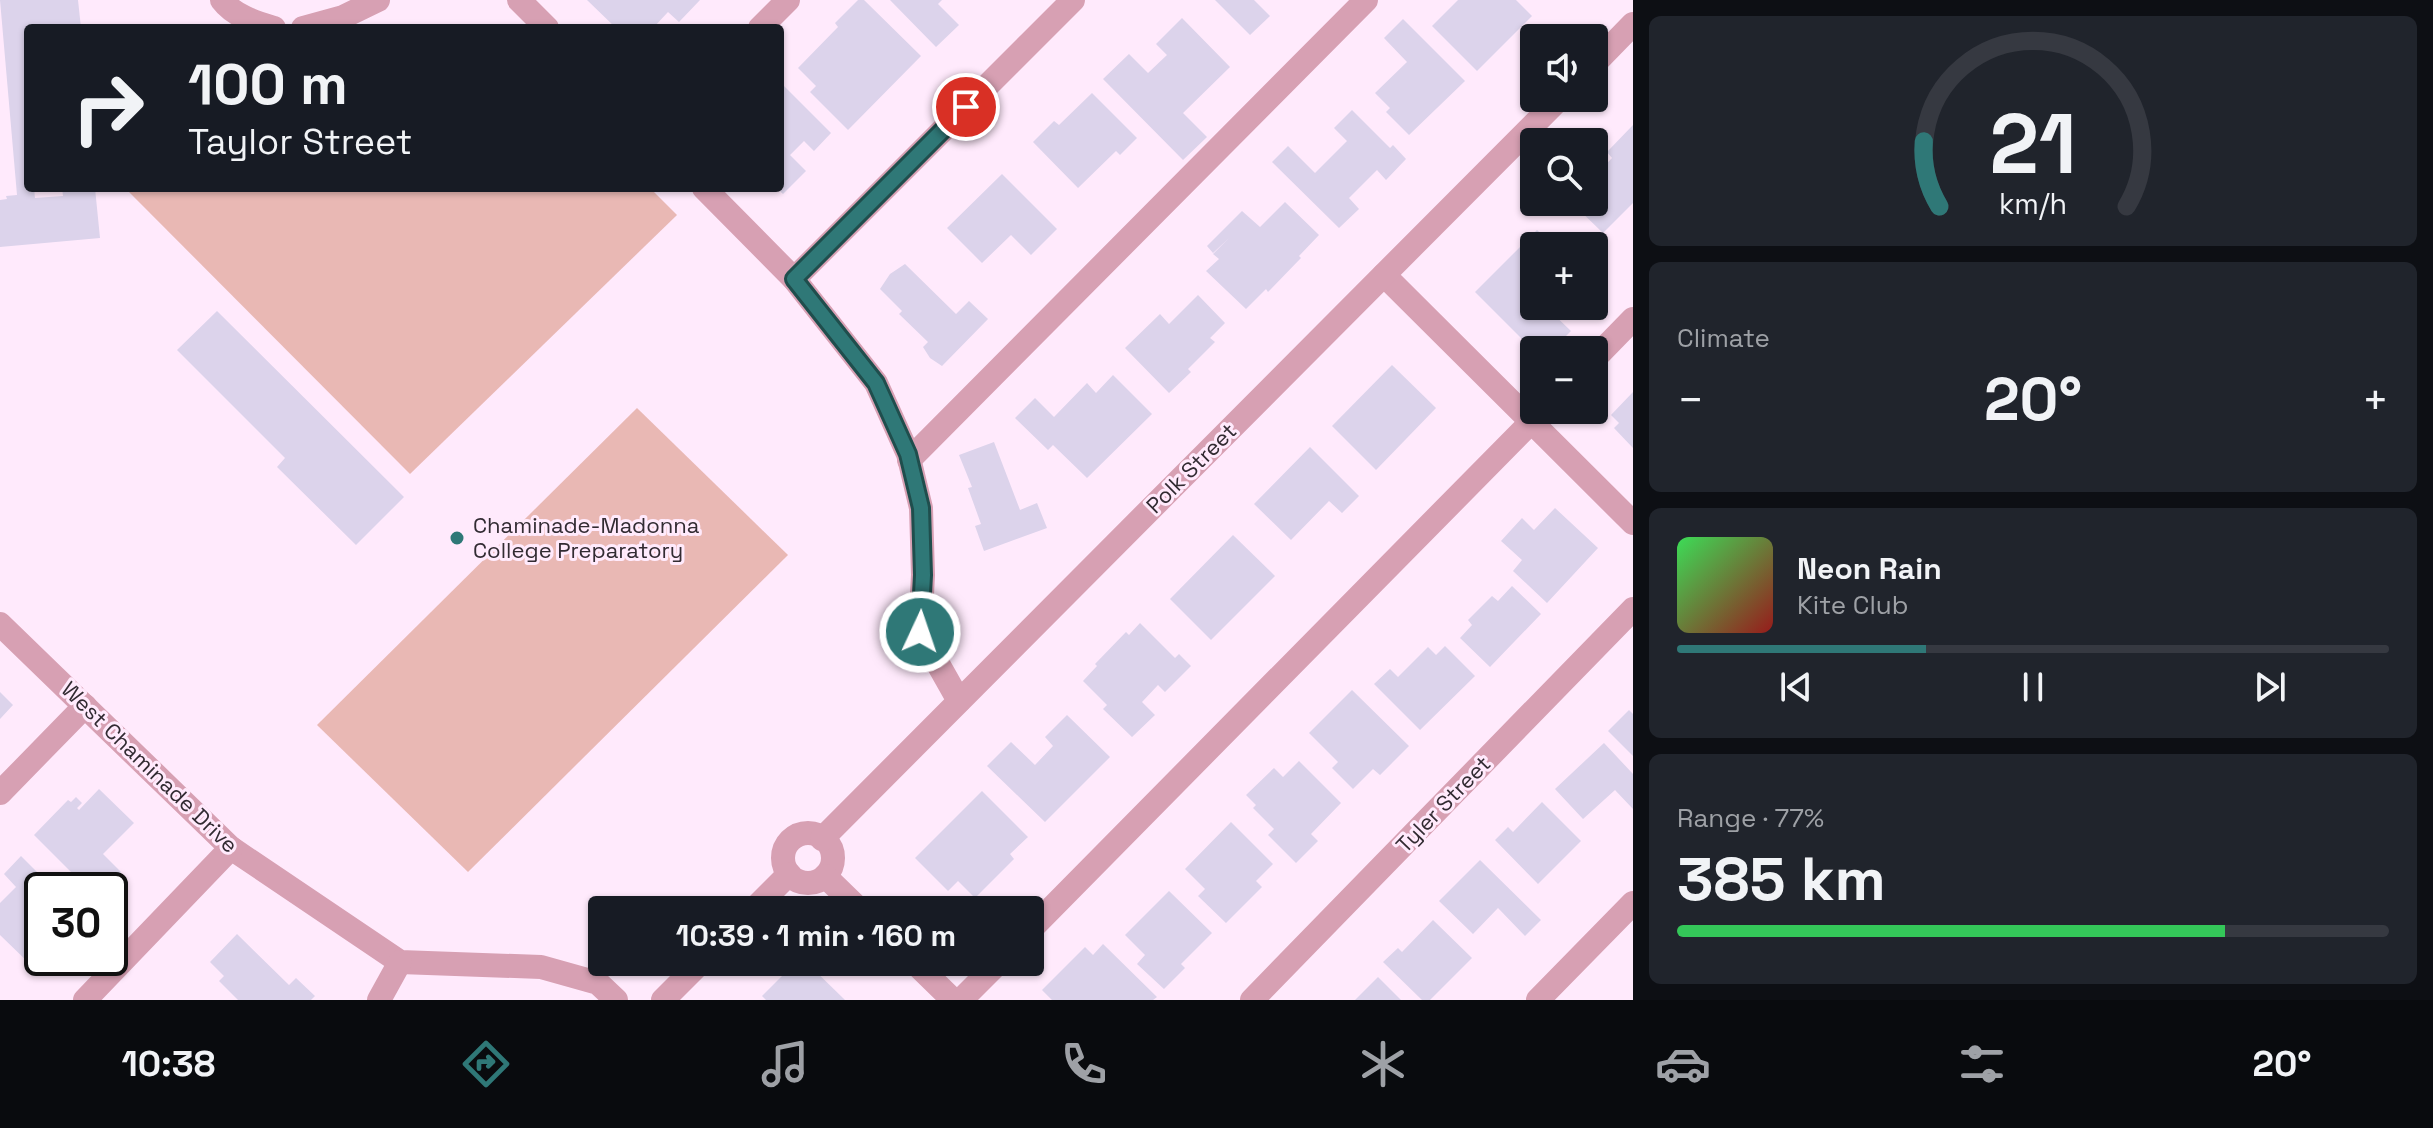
<!DOCTYPE html>
<html lang="en">
<head>
<meta charset="utf-8">
<style>
  :root { --surface:#171b24; --page:#20242c; --text:#f1f3f6; --muted:#9ea1a6; --line:#363941; --accent:#2f7877 }
  body { margin:0; font-family:"Space Grotesk",sans-serif; background:var(--page); color:var(--text); height:100vh; display:flex; flex-direction:column; font-size:30px; white-space:nowrap }
  * { box-sizing:border-box; margin:0 }
  p { font-size:26px; color:var(--muted) }
  .icon { flex:none; width:44px; height:44px; fill:none; stroke:currentColor; stroke-width:2; stroke-linecap:round; stroke-linejoin:round }
  .map { position:relative; flex:1; overflow:hidden }
  .drawer { display:flex; flex-direction:column; gap:16px; padding:16px; background:#0d0f14; width:800px }
  .drawer>* { flex:none }
  .banner { position:absolute; left:24px; top:24px; width:760px; height:168px; border-radius:8px; box-shadow:0 2px 6px #0004; background:#171b24; color:var(--text); overflow:hidden }
  .controls { position:absolute; left:1520px; top:24px; display:grid; gap:16px }
  .controls a { display:grid; place-items:center; width:88px; height:88px; border-radius:8px; background:var(--surface); box-shadow:0 2px 6px #0004; font-size:40px }
  .speed { position:absolute; left:24px; top:872px; display:flex; gap:16px; font-size:40px; font-weight:700; text-align:center }
  .speed>* { display:grid; place-content:center; width:104px; height:104px; border-radius:50%; background:var(--surface); box-shadow:0 2px 6px #0004; line-height:1 }
  .speed .limit { border:4px solid #111; border-radius:12px; background:#fff; color:#111 }
  .pin { position:absolute; display:grid; place-items:center; width:68px; height:68px; color:#fff; margin:-34px; border:4px solid #fff; border-radius:50%; box-shadow:0 2px 8px #0007 }
  .me { position:absolute; width:88px; margin:-44px; rotate:3deg; stroke-linejoin:round; filter:drop-shadow(0 0 6px #0008) }
  .turn { display:flex; align-items:center; gap:28px; height:168px; padding:0 32px; font-size:36px }
  .turn .icon { width:104px; height:104px; stroke-width:2.5 }
  .turn b { display:block; font-size:56px; line-height:68px }
  .big { font-size:60px; font-weight:700; line-height:1.1 }
  .drawer .card { flex:1; display:flex; flex-direction:column; justify-content:center; gap:12px; min-width:0; padding:0 28px; border-radius:12px; background:var(--page) }
  .drawer .dial { align-items:center; gap:0 }
  .dial svg { height:208px; overflow:visible; fill:none; stroke:var(--line); stroke-width:7; stroke-linecap:round; text-anchor:middle }
  .dial text { fill:var(--text); stroke:none }
  .song { display:flex; align-items:center; gap:24px }
  .cover { width:96px; height:96px; border-radius:12px; background:linear-gradient(135deg,hsl(130 70% 55%),hsl(0 70% 35%)) }
  .played { height:8px; border-radius:4px; background:linear-gradient(90deg,var(--accent) 35%,var(--line) 35%) }
  .keys { display:flex; justify-content:space-around; direction:ltr }
  .heat { display:flex; justify-content:space-between; align-items:center; font-size:44px; direction:ltr }
  .charge { height:12px; border-radius:6px; background:linear-gradient(90deg,#34c759 77%,var(--line) 0) }
  .trip { position:absolute; left:588px; top:896px; width:456px; height:80px; border-radius:8px; background:var(--surface); box-shadow:0 2px 6px #0004; font-weight:700; line-height:80px; text-align:center }
  .tabs { display:flex; height:128px; justify-content:space-around; align-items:center; background:#090b0e; color:var(--muted) }
  .tabs .icon { width:56px; height:56px }
  .tabs .active { color:var(--accent) }
  .tabs b { font-size:36px; color:var(--text) }
  main { display:flex; flex:1; min-height:0 }
  .map>svg:first-child { display:block }
</style>
</head>
<body>
<main>
<div class="map">
<svg width="1633" height="1000" viewBox="0 0 1633 1000">
  <rect width="100%" height="100%" fill="#ffeafc"/>
  <!-- pitch -->
  <g fill="#e9b8b4">
    <polygon points="125,188 650,188 677,215 410,474"/>
    <polygon points="637,408 788,555 468,872 317,725"/>
  </g>
  <!-- building -->
  <g fill="#dcd3eb">
    <polygon points="0,0 78,0 81,28 28,28 28,188 34,188 35,198 63,196 62,188 95,188 100,238 0,247 0,200 7,199 6,196 17,195"/>
    <polygon points="587,0 700,0 679,22 668,12 653,28 616,28"/>
    <polygon points="858,0 864,0 921,56 848,130 810,92 816,86 798,68 838,27 835,23"/>
    <polygon points="890,0 942,0 938,4 959,25 936,47"/>
    <polygon points="1215,0 1254,0 1270,16 1250,35"/>
    <polygon points="1458,0 1516,0 1532,16 1477,71 1432,26"/>
    <polygon points="1182,18 1230,67 1183,113 1207,137 1183,160 1103,79 1129,54 1148,73 1167,55 1156,44"/>
    <polygon points="1403,19 1465,81 1409,135 1386,112 1390,108 1375,93 1407,62 1384,38"/>
    <polygon points="780,82 831,133 814,151 804,141 790,155 806,171 783,194 777,188 780,188"/>
    <polygon points="1092,93 1137,138 1120,155 1116,151 1078,188 1033,142 1054,121 1059,125"/>
    <polygon points="1352,110 1390,148 1393,145 1406,159 1386,180 1377,170 1349,198 1359,209 1339,228 1272,162 1288,146 1315,173 1347,141 1334,128"/>
    <polygon points="1633,125 1633,203 1603,233 1571,202 1594,202 1594,177 1612,158 1607,152"/>
    <polygon points="1002,174 1057,229 1031,255 1011,235 982,263 947,228"/>
    <polygon points="1285,202 1319,235 1299,256 1301,258 1268,292 1266,289 1246,309 1206,271 1219,259 1213,254 1229,238 1213,253 1207,246 1242,211 1260,227"/>
    <polygon points="1537,230 1554,246 1534,246 1534,306 1545,306 1571,331 1552,350 1533,350 1475,292"/>
    <polygon points="905,264 956,314 969,301 988,319 942,366 930,358 923,347 928,342 899,314 902,311 880,289 890,274"/>
    <polygon points="1198,295 1225,323 1210,338 1215,342 1188,369 1191,372 1169,393 1125,348 1160,314 1169,324"/>
    <polygon points="217,311 404,497 356,545 277,467 285,458 177,350"/>
    <polygon points="1392,365 1436,408 1376,470 1332,426"/>
    <polygon points="1113,375 1152,414 1087,478 1053,445 1048,450 1015,418 1035,398 1054,417 1087,383 1096,393"/>
    <polygon points="1633,392 1633,448 1614,428 1619,423 1611,415"/>
    <polygon points="994,442 1020,510 1037,503 1047,528 984,551 975,526 981,524 968,488 972,487 959,455"/>
    <polygon points="1310,447 1359,496 1342,513 1329,501 1291,540 1254,504"/>
    <polygon points="1555,508 1598,548 1547,603 1513,571 1522,560 1501,541 1522,518 1534,530"/>
    <polygon points="1233,535 1275,576 1211,640 1170,599"/>
    <polygon points="1512,586 1541,614 1490,667 1460,638 1472,625 1468,620 1492,596 1498,601"/>
    <polygon points="1140,623 1175,658 1179,654 1191,666 1165,692 1158,685 1142,702 1155,715 1132,737 1103,709 1107,705 1083,681 1097,666 1095,664 1126,632 1129,635"/>
    <polygon points="1445,646 1475,676 1420,730 1374,684 1390,669 1398,677 1428,647 1436,655"/>
    <polygon points="1352,690 1409,746 1380,775 1373,769 1353,789 1332,768 1338,762 1309,733"/>
    <polygon points="0,692 13,705 0,719"/>
    <polygon points="1629,710 1633,714 1633,756 1608,731"/>
    <polygon points="1067,715 1110,757 1045,822 987,766 1011,742 1035,765 1053,746 1045,737"/>
    <polygon points="1604,743 1633,774 1633,809 1615,790 1583,819 1555,789"/>
    <polygon points="1299,761 1341,803 1311,834 1318,841 1296,863 1268,835 1274,829 1253,808 1256,805 1246,795 1274,768 1283,777"/>
    <polygon points="99,789 134,823 103,854 121,872 103,890 89,890 34,835 68,800 71,802 76,797 82,803 77,808 79,810"/>
    <polygon points="982,791 1028,837 1010,854 1014,859 975,898 958,881 948,891 915,858"/>
    <polygon points="1542,802 1581,841 1538,884 1495,840 1508,827 1513,832"/>
    <polygon points="1231,822 1273,864 1256,881 1262,887 1226,923 1198,896 1205,889 1185,869"/>
    <polygon points="21,856 55,890 42,890 42,932 39,935 42,938 42,951 30,964 0,935 0,903 16,887 4,874"/>
    <polygon points="1480,860 1541,920 1525,936 1498,908 1473,934 1439,901"/>
    <polygon points="1169,891 1212,933 1181,964 1185,968 1164,989 1137,964 1145,955 1125,935"/>
    <polygon points="1433,920 1472,958 1430,1000 1422,1000 1383,962 1398,948 1402,952"/>
    <polygon points="237,934 289,985 296,978 315,996 311,1000 238,1000 219,981 224,976 210,962"/>
    <polygon points="1103,944 1157,997 1153,1000 1052,1000 1042,990 1085,947 1093,955"/>
    <polygon points="796,962 806,962 845,1000 766,1000 762,996"/>
    <polygon points="1378,977 1401,1000 1355,1000"/>
  </g>
  <g fill="none" stroke-linecap="round" stroke-linejoin="round">
    <!-- minor -->
    <g stroke="#d7a0b3" stroke-width="24">
      <path d="M222,0C234,16 255,22 274,28"/>
      <polyline points="519,0 547,28"/>
      <polyline points="303,28 343,17 378,0"/>
      <polyline points="760,28 788,0"/>
      <polyline points="1594,64 1633,24"/>
      <polyline points="704,188 794,279 876,383 908,454 921,508 923,575 920,632 959,701"/>
      <polyline points="1384,275 1633,523"/>
      <polyline points="794,279 1073,0"/>
      <polyline points="1594,359 1633,319"/>
      <polyline points="909,460 1366,0"/>
      <polyline points="0,624 231,848 400,962 541,967 598,983 616,1000"/>
      <polyline points="0,793 85,706"/>
      <circle cx="808" cy="858" r="25"/>
      <polyline points="822,839 1560,98"/>
      <polyline points="825,876 860,910"/>
      <polyline points="753,910 789,874"/>
      <polyline points="1030,930 1543,410"/>
      <polyline points="914,962 953,1000"/>
      <polyline points="85,1000 231,848"/>
      <polyline points="379,1000 400,962"/>
      <polyline points="663,1000 701,962"/>
      <polyline points="961,1000 999,962"/>
      <polyline points="1252,1000 1633,609"/>
      <polyline points="1538,1000 1633,903"/>
    </g>
  </g>
  <g fill="none" stroke-linecap="round" stroke-linejoin="round">
    <!-- route casing -->
    <g stroke="#1f4e4d" stroke-width="20">
      <polyline id="route" points="920,632 923,575 921,508 908,454 876,383 794,279 966,107"/>
    </g>
    <!-- route -->
    <use href="#route" stroke="#2f7877" stroke-width="14"/>
  </g>
  <!-- markers -->
  <circle fill="#2f7877" stroke="#ffeafc" stroke-width="3" cx="457" cy="538" r="8"/>
  <g text-anchor="middle" stroke-width="6" stroke-linejoin="round" paint-order="stroke">
    <!-- street labels -->
    <g font-size="22" fill="#322b32" stroke="#ffeafc">
      <text transform="translate(1191 468) rotate(-45)" y="8">Polk Street</text>
      <text transform="translate(150 767) rotate(44)" y="8">West Chaminade Drive</text>
      <text transform="translate(1443 804) rotate(-46)" y="8">Tyler Street</text>
    </g>
    <!-- poi labels -->
    <g font-size="22" fill="#322b32" stroke="#ffeafc" text-anchor="start">
      <text x="473" y="533">Chaminade-Madonna<tspan x="473" dy="25">College Preparatory</tspan></text>
    </g>
  </g>
</svg>
<div class="controls">
<a><svg class="icon" aria-label="sound" viewBox="0 0 24 24"><path d="M4 9h4l5-4v14l-5-4H4zM17 9q2 3 0 6"/></svg></a>
<a><svg class="icon" aria-label="search" viewBox="0 0 24 24"><circle cx="10" cy="10" r="6"/><path d="M15 15l6 6"/></svg></a>
<a>+</a>
<a>−</a>
</div>
<div class="speed"><div class="limit">30</div></div>
<div class="pin" style="left:966px;top:107px;background:#d93025"><svg class="icon" aria-label="arrive" viewBox="0 0 24 24"><path d="M6 21V4h12l-3 4 3 4H6"/></svg></div>
<svg class="me" style="left:920px;top:632px" viewBox="-20 -20 40 40"><circle r="17" fill="#2f7877" stroke="#fff" stroke-width="3"/><path d="M0-11L8 9 0 5-8 9z" fill="#fff"/></svg>
<div class="trip">10:39 · 1 min · 160 m</div>
<div class="banner">
<div class="turn"><svg class="icon" aria-label="right" viewBox="0 0 24 24"><path d="M7 20v-9h11M14 6l5 5-5 5"/></svg><div><b>100 m</b>Taylor Street</div></div>
</div>
</div>
<section class="drawer">
<div class="card dial"><svg viewBox="0 0 100 80">
<path d="M14 69A42 42 0 1 1 86 69"/>
<path d="M14 69A42 42 0 0 1 8 44" stroke="#2f7877"/>
<text x="50" y="56" font-size="32" font-weight="700">21</text>
<text x="50" y="72" font-size="11">km/h</text>
</svg></div>
<div class="card"><p>Climate</p>
<div class="heat"><a>−</a><b class="big">20°</b><a>+</a></div>
</div>
<div class="card">
<div class="song"><i class="cover"></i><div><b>Neon Rain</b><p>Kite Club</p></div></div>
<div class="played"></div>
<div class="keys"><svg class="icon" aria-label="previous" viewBox="0 0 24 24"><path d="M18 5L8 12l10 7zM5 5v14"/></svg><svg class="icon" aria-label="pause" viewBox="0 0 24 24"><path d="M8 5v14M16 5v14"/></svg><svg class="icon" aria-label="next" viewBox="0 0 24 24"><path d="M6 5l10 7-10 7zM19 5v14"/></svg></div>
</div>
<div class="card"><p>Range · 77%</p><b class="big">385 km</b><div class="charge"></div></div>
</section>
</main>
<nav class="tabs">
<b>10:38</b>
<svg class="icon active" aria-label="directions" viewBox="0 0 24 24"><path d="M12 3l9 9-9 9-9-9zM9 14v-3h6M13 9l2 2-2 2"/></svg>
<svg class="icon" aria-label="music" viewBox="0 0 24 24"><path d="M9 18V5l10-2v13"/><circle cx="6" cy="18" r="3"/><circle cx="16" cy="16" r="3"/></svg>
<svg class="icon" aria-label="phone" viewBox="0 0 24 24"><path d="M5 4h4l2 5-3 2q2 4 5 5l2-3 5 2v4C11 20 4 13 5 4z"/></svg>
<svg class="icon" aria-label="climate" viewBox="0 0 24 24"><path d="M12 3v18M4 7l16 10M4 17L20 7"/></svg>
<svg class="icon" aria-label="car" viewBox="0 0 24 24"><path d="M5 17H2v-5l4-1 3-4h7l3 4 3 1v5h-3M9 17h6M6 11h13"/><circle cx="7" cy="17" r="2"/><circle cx="17" cy="17" r="2"/></svg>
<svg class="icon" aria-label="filters" viewBox="0 0 24 24"><path d="M4 7h16M4 17h16"/><circle cx="9" cy="7" r="2"/><circle cx="15" cy="17" r="2"/></svg>
<b>20°</b>
</nav>
</body>
</html>
